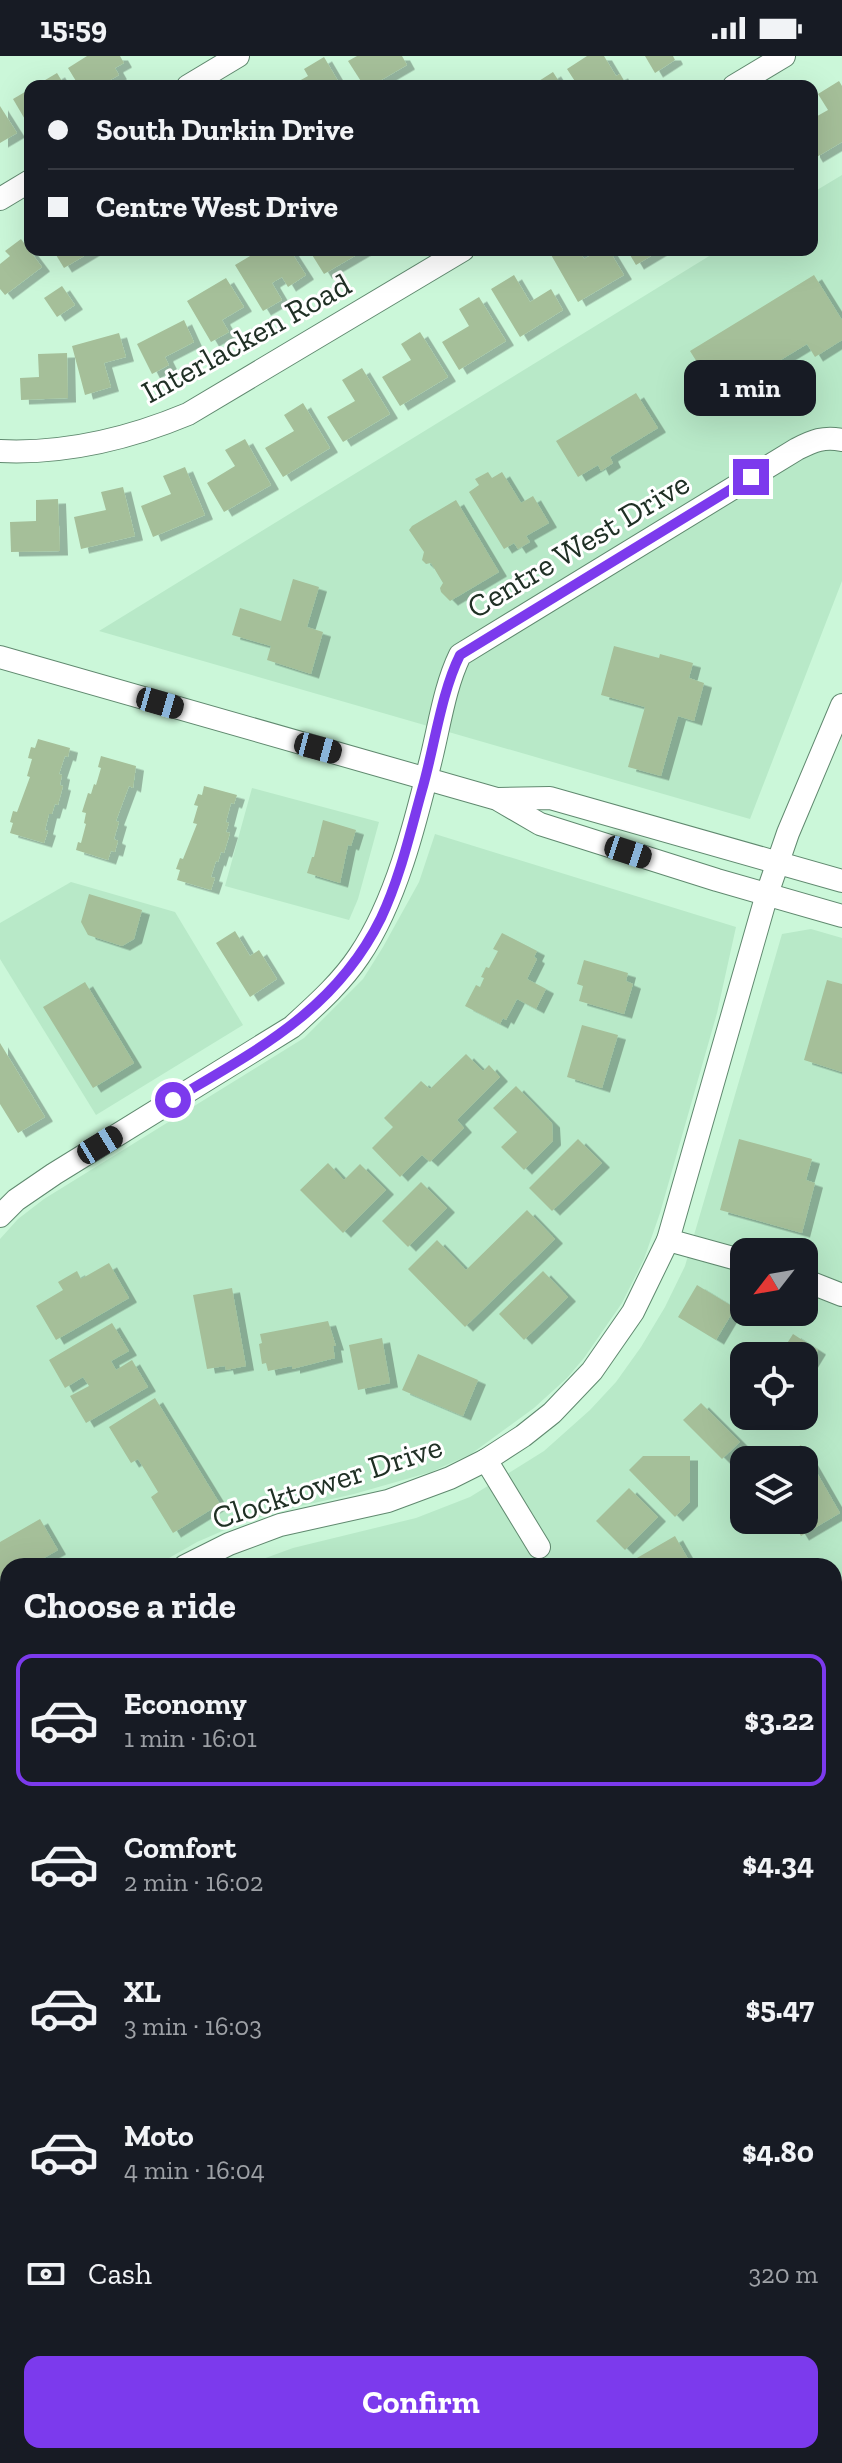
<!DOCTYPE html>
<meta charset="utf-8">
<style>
body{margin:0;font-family:"Zilla Slab",serif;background:#20242c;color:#f1f3f6;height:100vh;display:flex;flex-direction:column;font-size:30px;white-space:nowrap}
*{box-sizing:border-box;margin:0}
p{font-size:26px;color:#9ea1a6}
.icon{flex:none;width:44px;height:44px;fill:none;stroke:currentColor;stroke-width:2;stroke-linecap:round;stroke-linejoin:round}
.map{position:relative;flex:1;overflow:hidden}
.side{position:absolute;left:0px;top:1502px;width:842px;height:906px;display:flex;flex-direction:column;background:#171b24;border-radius:24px 24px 0 0;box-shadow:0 8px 32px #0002}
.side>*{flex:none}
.hud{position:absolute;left:24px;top:24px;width:794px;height:176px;border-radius:16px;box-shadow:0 8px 32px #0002;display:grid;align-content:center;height:176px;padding:0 24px;background:#171b24}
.needle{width:52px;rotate:239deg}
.controls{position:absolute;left:730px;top:1182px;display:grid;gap:16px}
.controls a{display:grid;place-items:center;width:88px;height:88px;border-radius:16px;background:#171b24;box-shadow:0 8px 32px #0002;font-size:40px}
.end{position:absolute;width:36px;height:36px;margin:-18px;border:10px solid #7c3aed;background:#fff;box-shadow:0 0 0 4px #fff}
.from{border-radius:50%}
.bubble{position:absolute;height:56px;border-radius:16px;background:#171b24;box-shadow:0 8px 32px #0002;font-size:26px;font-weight:700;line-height:56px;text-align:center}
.car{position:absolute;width:24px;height:48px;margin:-24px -12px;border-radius:10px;box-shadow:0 0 6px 2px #0007;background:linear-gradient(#222 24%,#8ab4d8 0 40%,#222 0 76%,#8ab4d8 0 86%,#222 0)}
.hud b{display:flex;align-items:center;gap:28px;height:76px;font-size:30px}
.hud b+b{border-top:2px solid #363941}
.hud i{width:20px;height:20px;background:#f1f3f6}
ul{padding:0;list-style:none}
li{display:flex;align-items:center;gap:24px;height:132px;margin:0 16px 12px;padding:0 8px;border:4px solid transparent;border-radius:16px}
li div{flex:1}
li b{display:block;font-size:30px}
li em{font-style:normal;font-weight:700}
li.selected{border-color:#7c3aed}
li>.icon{width:72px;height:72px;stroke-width:1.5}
h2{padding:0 24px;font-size:36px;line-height:96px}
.pay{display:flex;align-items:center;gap:20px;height:88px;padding:0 24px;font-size:30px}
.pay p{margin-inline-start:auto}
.primary-button{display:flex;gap:16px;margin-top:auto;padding:16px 24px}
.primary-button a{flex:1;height:92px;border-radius:16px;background:#7c3aed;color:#fff;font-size:32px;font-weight:700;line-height:92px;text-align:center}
.status{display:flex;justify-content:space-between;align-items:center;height:56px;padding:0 40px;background:#171b24;direction:ltr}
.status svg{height:22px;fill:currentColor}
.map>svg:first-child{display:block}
.built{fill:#b8e9c8;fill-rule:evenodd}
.building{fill:#a5bf99;filter:url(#shadow)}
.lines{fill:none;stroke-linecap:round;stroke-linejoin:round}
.minor-casing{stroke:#60896f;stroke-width:24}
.highway-casing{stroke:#60896f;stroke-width:36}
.minor{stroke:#fff;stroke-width:22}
.highway{stroke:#fff;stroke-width:34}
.route{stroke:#7c3aed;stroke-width:10}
.labels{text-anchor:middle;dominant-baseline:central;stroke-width:6;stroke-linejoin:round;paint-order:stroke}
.street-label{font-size:32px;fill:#203025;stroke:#fff}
</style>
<div class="status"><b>15:59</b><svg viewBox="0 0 49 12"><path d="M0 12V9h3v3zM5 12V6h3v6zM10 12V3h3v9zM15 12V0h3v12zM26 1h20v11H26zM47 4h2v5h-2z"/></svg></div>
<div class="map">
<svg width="842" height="2407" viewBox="0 0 842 2407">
<defs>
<filter id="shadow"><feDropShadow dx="8" dy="4.5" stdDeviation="0" flood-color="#0004"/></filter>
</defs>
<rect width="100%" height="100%" fill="#cbf7d9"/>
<g class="built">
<polygon points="842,119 842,525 750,763 99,575 719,194 812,194 812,137"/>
<polygon points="252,732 379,766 358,843 349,864 225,830"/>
<polygon points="435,778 736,871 717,957 660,1157 644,1203 622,1247 584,1302 567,1322 534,1352 471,1398 431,1416 354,1438 274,1456 227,1473 197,1486 155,1510 8,1510 8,1596 0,1601 0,1183 18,1163 44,1143 304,982 363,923 383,891 419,826"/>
<polygon points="71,826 175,856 243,969 96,1059 0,903 0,867"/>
<path d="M811,873L842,882V1533L834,1538V1510H244L293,1492L416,1462L470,1441L544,1395L590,1354L616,1326L641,1291L665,1251L685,1210L782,878ZM744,1196H804V1256H744ZM744,1300H804V1360H744ZM744,1404H804V1464H744Z"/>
<polygon points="8,1641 8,2028 0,2033 0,1646"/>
</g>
<g class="building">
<polygon points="87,0 120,0 124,7 115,12 119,19 100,30 79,30 68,12"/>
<polygon points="357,0 402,0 407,9 371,30 364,30 348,5"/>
<polygon points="587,0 604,0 616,20 620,18 627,30 602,30 600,28 578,30 567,13"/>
<polygon points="645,0 673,0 675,4 655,17"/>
<polygon points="324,1 341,30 290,30 308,20 304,13"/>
<polygon points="553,16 562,30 531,30"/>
<polygon points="57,17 65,30 35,30"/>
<polygon points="839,25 842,30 842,86 815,102 812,97 812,63 828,54 818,38"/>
<polygon points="30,33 30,72 13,43"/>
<polygon points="0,50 17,77 0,87"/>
<polygon points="21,183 42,211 5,239 0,233 0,208 10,200 5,195"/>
<polygon points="53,194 94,194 64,212"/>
<polygon points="260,194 290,194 306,219 288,231 282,221 272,227 282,244 263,255 235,209"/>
<polygon points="309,194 365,194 324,218"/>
<polygon points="555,194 579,194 584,203 599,194 609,194 624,219 578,246 550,197"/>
<polygon points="627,194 661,194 636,209"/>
<polygon points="514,219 530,246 551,233 563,254 520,281 491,233"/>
<polygon points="814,219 842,264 842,284 815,301 807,288 751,322 759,335 727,354 690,295"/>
<polygon points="226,222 244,251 222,264 229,276 211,286 187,245"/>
<polygon points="62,230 75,249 57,261 44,242"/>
<polygon points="479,241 506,285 459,314 442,286 469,270 459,253"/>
<polygon points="184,264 194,286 165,301 169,309 152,318 137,288"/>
<polygon points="420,276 448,321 400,350 382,321 411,304 401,288"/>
<polygon points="119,277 126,301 104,307 111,331 85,339 72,290"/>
<polygon points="67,297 68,342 21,344 20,322 39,321 38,298"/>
<polygon points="362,312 390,358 343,386 327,361 355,345 342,324"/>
<polygon points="636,337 658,372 610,401 613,407 601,415 598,409 578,421 556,385"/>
<polygon points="303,347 330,392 283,421 265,392 294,375 284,359"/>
<polygon points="245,383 271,429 224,456 207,427 235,410 225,394"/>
<polygon points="185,411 205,459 153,481 141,450 171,438 163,420"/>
<polygon points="488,416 492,422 502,416 521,447 533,440 549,467 526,480 530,486 518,493 514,487 504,493 469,436 479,429 475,423"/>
<polygon points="123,431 135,480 81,493 74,461 106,454 101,436"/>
<polygon points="58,443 60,495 11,496 10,466 36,465 36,444"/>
<polygon points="456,444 499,516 450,545 441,536 440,532 443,527 431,507 426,508 422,504 424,496 409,474 412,470"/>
<polygon points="293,523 319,531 307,571 323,576 311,618 267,604 271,590 232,579 240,552 281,565"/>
<polygon points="614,590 659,602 660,598 693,607 689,622 704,627 694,665 678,660 661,720 628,711 645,651 601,639"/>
<polygon points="38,683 70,692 68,701 65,700 59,718 62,719 60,729 63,730 58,749 55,748 52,758 49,758 45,774 48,775 44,787 10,777 13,767 10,766 13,755 17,756 30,721 27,720 32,703 28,702 31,691 35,692"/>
<polygon points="101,700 136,710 133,732 129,730 116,765 119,766 114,783 118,785 115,796 111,795 108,804 76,794 78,786 81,787 86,768 84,767 86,757 82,756 88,737 91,738 94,728 96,729 101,712 98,711"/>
<polygon points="204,730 237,739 234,748 231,747 226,766 229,767 226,776 230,777 224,797 221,796 218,806 216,805 211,821 215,822 211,834 177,824 180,814 176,813 180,802 183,803 197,768 193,767 198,750 194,749 198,738 202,739"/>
<polygon points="323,764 356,774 351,790 348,789 340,827 307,817 312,801 314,801"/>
<polygon points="89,838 142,854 134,883 122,890 88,879 81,866"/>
<polygon points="235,875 250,900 259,894 277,923 250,941 216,887"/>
<polygon points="502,877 537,895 534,901 537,903 527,923 546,933 536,953 517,943 506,964 503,962 500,968 465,950 476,929 480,931 484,922 481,921 486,911 489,912 498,895 493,893"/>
<polygon points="584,904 628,917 626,925 633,928 624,958 579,945 583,930 577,928"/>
<polygon points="827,924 842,928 842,1016 804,1004"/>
<polygon points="85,926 134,1007 93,1032 43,951"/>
<polygon points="582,969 618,979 602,1032 567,1021"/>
<polygon points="0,987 45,1061 18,1077 0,1048"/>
<polygon points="466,998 483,1015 489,1009 500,1021 457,1064 464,1072 430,1106 422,1099 400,1121 372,1092 393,1071 384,1062 421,1025 430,1033"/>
<polygon points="516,1030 552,1067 553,1085 524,1114 501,1091 517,1076 493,1052"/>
<polygon points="578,1083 602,1107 552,1155 529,1132"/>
<polygon points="739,1083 812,1103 806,1124 815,1127 802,1177 720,1154"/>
<polygon points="328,1107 344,1124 360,1108 386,1134 343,1177 300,1134"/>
<polygon points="421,1126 447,1152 408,1191 382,1165"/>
<polygon points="527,1154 555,1183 465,1271 408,1213 437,1184 466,1214"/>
<polygon points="109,1207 129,1242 56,1284 36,1250 63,1234 58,1226 77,1215 81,1223"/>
<polygon points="543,1215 568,1241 524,1284 499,1258"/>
<polygon points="697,1229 735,1252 716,1284 678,1261"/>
<polygon points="232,1232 246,1310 226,1314 225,1310 207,1313 193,1239"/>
<polygon points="328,1265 336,1290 333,1290 335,1302 292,1313 292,1310 268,1315 266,1307 262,1308 259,1288 262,1287 260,1278"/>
<polygon points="112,1267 129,1295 111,1305 116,1314 132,1304 148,1331 86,1367 70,1340 89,1330 83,1321 65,1332 49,1304"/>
<polygon points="793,1278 818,1294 804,1317 804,1300 779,1300"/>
<polygon points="382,1282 390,1327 358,1334 349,1289"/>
<polygon points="418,1298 478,1324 463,1360 402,1334"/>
<polygon points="155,1342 220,1448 173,1477 151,1441 158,1436 138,1403 131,1407 109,1371"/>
<polygon points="701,1347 740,1386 722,1403 683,1364"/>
<polygon points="801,1389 840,1457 801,1480 791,1464 804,1464 804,1404 774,1404"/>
<polygon points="643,1400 690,1400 690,1446 675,1461 629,1414"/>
<polygon points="629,1432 658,1461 625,1494 596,1465"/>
<polygon points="40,1463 58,1494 30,1510 8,1510 8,1523 0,1528 0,1486"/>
<polygon points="675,1480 692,1510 633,1510 630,1506"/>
<polygon points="8,1741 8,1820 0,1824 0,1746"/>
<polygon points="842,1797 842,1846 837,1848 834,1843 834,1801"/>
<polygon points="8,1908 8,1986 0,1972 0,1912"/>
<polygon points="839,1992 842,2032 834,2033 834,1993"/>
<polygon points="834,2052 842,2052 842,2099 840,2099 838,2078 834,2078"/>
<polygon points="842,2108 842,2156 839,2156 838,2133 834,2133 834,2109"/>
<polygon points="216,2400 234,2400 239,2407 206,2407"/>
<polygon points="724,2400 779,2400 782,2407 727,2407"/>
</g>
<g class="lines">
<g class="minor-casing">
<g id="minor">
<polyline points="188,30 238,0"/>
<polyline points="734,30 784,0"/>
<polyline points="0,143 30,125"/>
<path d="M0,395C65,398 128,383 188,358L463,194"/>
<polyline points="0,601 497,743 540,768 717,824 842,860"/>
<polyline points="498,743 550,742 842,825"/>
<path d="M0,1160L16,1144L54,1118L292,971C316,949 341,927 359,900C397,844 416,764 432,699C440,666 445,630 460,599L797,393C813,385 824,380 842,384"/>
<polyline points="668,1184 744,1205"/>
<polyline points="804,1224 842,1239"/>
<polyline points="486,1404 539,1491"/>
<polyline points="185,1510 229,1488 280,1469 388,1445 450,1422 486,1404 523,1380 552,1357 592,1315 633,1256 668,1184 767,838 788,777 842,649"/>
<polyline points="0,1617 8,1612"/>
<polyline points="834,1909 842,1905"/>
<polyline points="834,2283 842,2280"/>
<polyline points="140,2400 145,2407"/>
<polyline points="833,2400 835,2407"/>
<polyline points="506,2407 519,2400"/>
</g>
</g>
<g class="highway-casing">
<g id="highway">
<polyline points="834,1613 842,1608"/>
<polyline points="834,1683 842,1678"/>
<polyline points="0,2097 8,2092"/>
<polyline points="0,2165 8,2161"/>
</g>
</g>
<use href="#minor" class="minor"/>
<use href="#highway" class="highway"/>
</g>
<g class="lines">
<path class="route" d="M173,1044C257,994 336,954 381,862C400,822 410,777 422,734C434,693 441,637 460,599L751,421"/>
</g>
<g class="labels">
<g class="street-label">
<text transform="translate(246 282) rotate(-29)">Interlacken Road</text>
<text transform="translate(578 489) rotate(-31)">Centre West Drive</text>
<text transform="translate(327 1426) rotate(-18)">Clocktower Drive</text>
</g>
</g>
</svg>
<div class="controls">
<a><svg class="needle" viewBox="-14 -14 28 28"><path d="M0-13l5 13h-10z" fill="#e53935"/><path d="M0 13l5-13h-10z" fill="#9ea1a6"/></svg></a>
<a><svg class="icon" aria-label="locate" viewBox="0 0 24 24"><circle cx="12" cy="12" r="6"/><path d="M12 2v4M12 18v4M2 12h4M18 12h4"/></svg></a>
<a><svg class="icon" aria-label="layers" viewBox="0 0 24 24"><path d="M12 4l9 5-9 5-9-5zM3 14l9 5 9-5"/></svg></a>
</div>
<i class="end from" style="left:173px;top:1044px"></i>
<i class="end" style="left:751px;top:421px"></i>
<div class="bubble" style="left:684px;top:304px;width:132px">1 min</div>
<i class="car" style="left:160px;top:647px;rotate:106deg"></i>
<i class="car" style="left:318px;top:692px;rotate:105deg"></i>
<i class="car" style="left:628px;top:796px;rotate:108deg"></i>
<i class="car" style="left:100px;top:1089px;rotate:59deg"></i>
<div class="hud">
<b><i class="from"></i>South Durkin Drive</b>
<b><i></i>Centre West Drive</b>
</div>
<section class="side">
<h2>Choose a ride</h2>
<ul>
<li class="selected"><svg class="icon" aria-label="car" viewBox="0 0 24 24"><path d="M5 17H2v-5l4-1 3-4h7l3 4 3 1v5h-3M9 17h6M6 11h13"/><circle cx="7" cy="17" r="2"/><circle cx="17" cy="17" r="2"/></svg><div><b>Economy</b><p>1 min · 16:01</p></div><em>$3.22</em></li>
<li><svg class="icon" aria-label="car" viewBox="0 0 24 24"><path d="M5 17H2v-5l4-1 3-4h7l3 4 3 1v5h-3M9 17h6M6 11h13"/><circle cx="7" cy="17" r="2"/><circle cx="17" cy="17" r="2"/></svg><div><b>Comfort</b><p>2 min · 16:02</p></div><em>$4.34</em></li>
<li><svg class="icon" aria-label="car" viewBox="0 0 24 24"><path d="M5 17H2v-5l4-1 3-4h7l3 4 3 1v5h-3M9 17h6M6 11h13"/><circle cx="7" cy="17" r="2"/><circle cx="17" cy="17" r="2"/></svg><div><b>XL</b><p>3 min · 16:03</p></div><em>$5.47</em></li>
<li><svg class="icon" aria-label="car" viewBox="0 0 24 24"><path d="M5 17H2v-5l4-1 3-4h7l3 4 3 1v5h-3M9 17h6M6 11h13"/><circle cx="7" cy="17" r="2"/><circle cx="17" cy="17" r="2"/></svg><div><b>Moto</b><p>4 min · 16:04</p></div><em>$4.80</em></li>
</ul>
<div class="pay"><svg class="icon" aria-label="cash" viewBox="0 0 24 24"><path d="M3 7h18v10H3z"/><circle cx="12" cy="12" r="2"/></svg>Cash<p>320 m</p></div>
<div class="primary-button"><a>Confirm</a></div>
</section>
</div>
